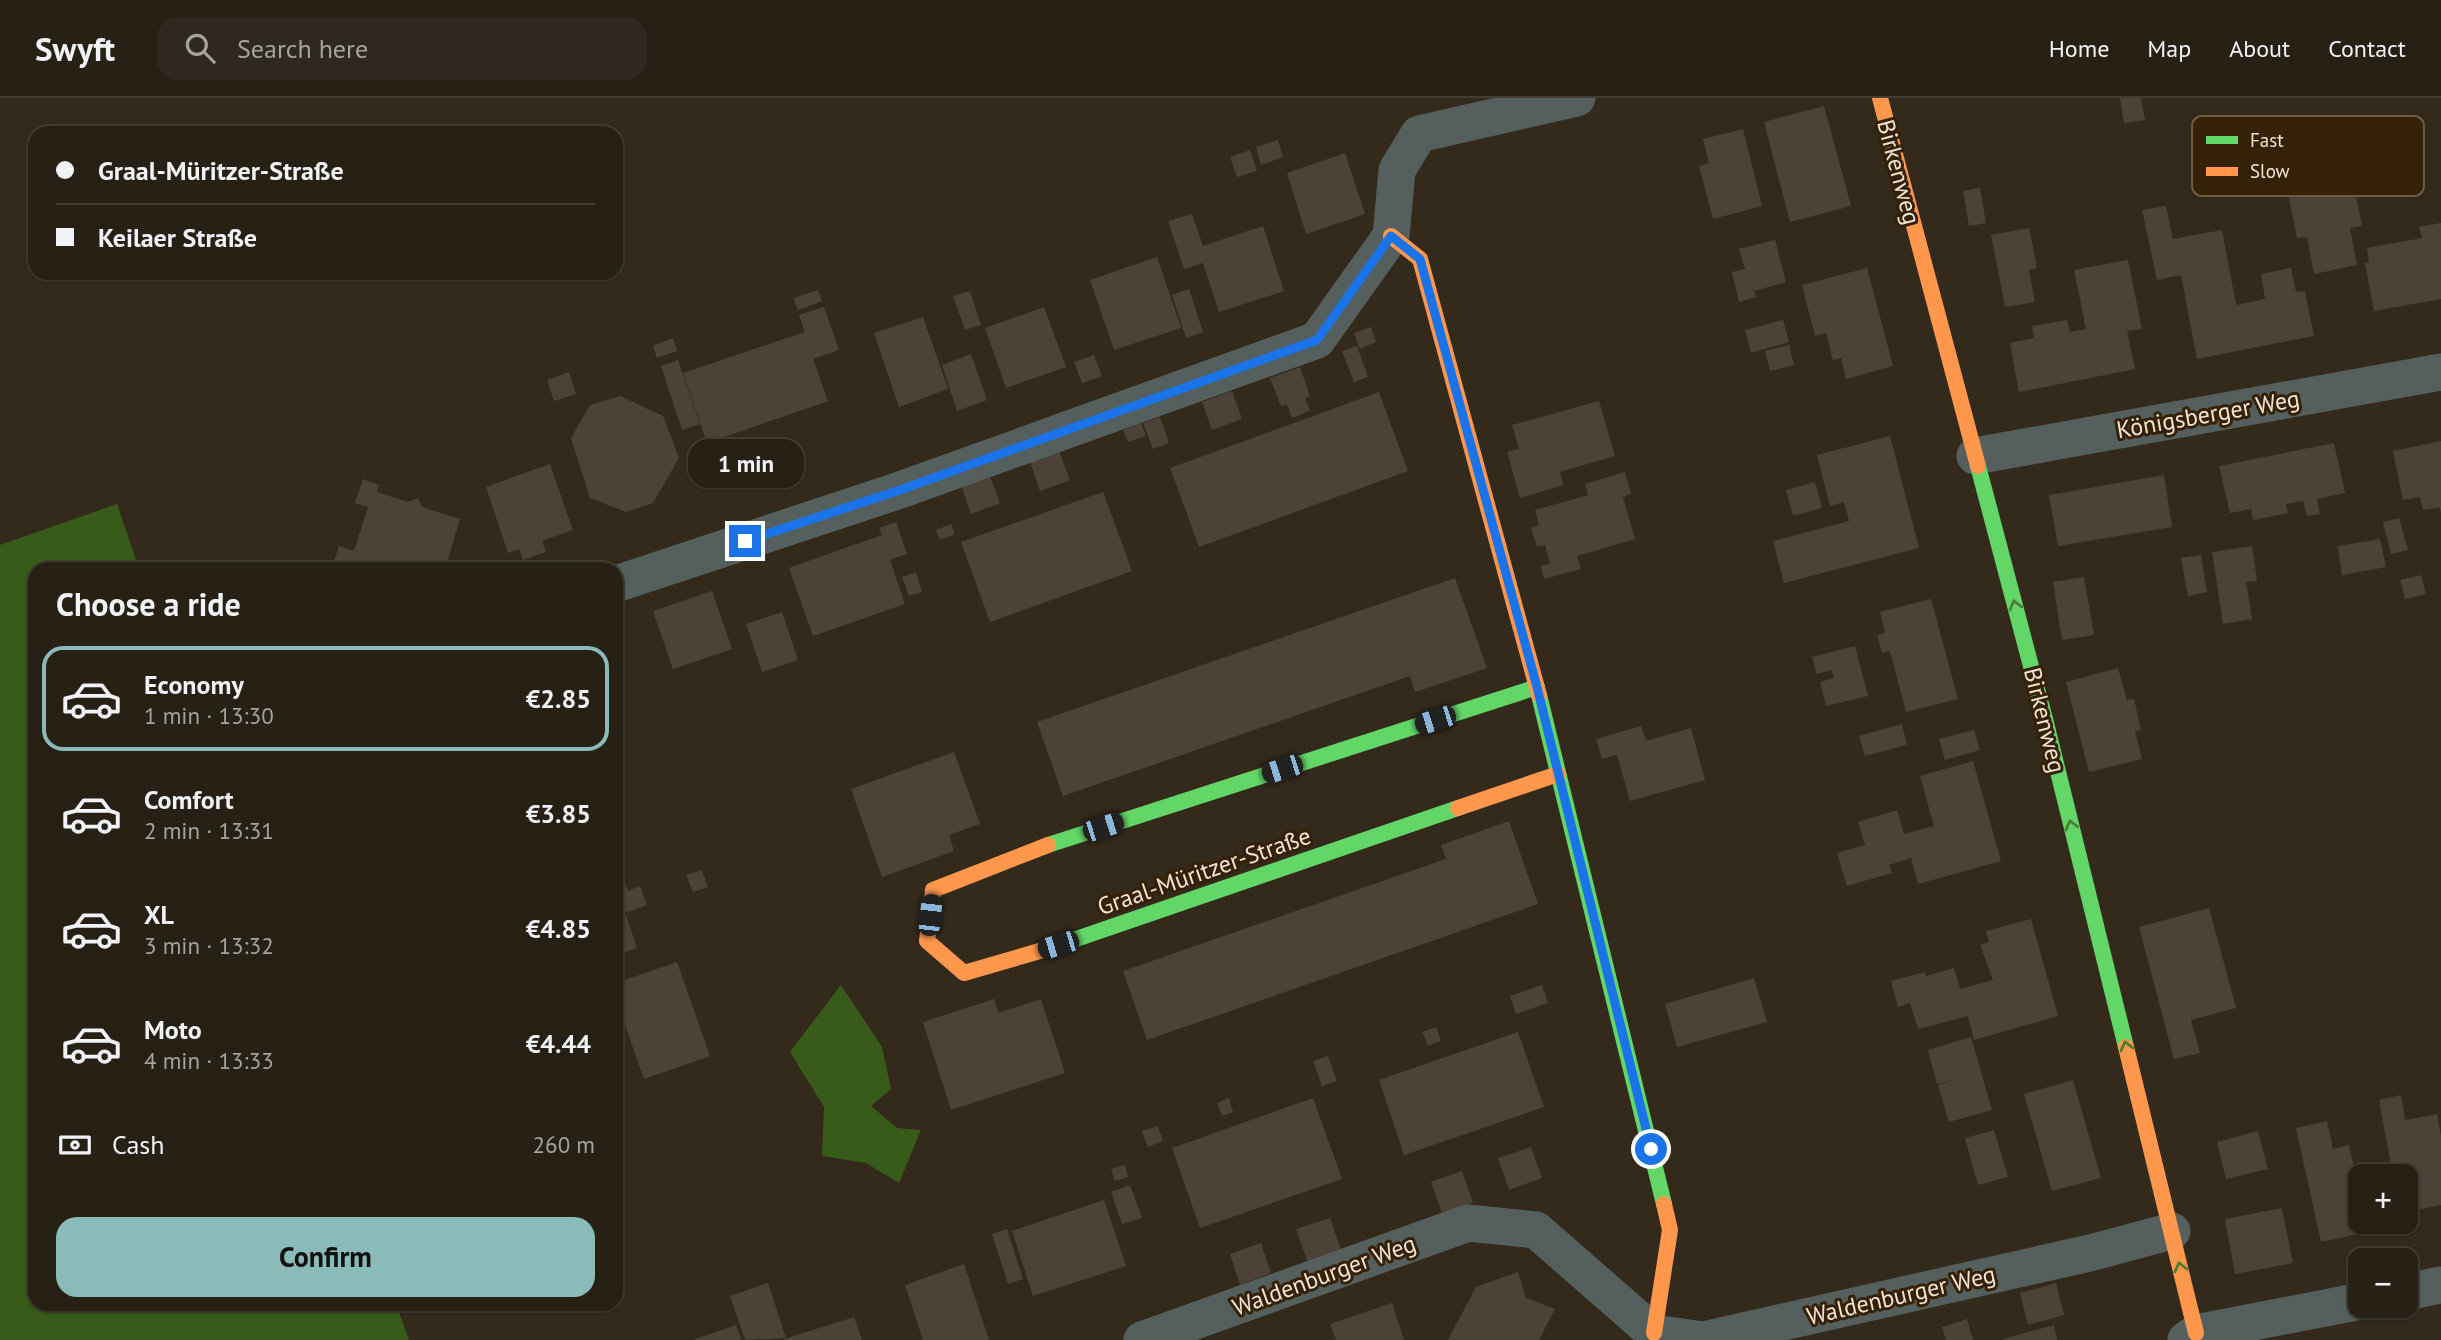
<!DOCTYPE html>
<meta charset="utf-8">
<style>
body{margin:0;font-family:"PT Sans",sans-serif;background:#2f281e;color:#f1f3f6;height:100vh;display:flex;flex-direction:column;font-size:26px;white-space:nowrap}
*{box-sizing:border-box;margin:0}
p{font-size:23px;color:#a4a3a0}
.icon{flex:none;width:38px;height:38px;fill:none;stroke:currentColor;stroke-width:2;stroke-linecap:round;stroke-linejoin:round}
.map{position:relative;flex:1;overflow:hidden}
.side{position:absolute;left:28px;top:464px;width:595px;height:749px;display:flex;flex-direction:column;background:#272015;border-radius:21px;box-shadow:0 2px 5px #0004,0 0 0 2px #433e34}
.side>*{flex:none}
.banner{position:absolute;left:28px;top:28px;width:595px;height:154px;border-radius:21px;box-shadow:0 2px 5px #0004,0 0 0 2px #433e34;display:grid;align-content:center;height:154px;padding:0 28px;background:#272015}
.controls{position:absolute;left:2348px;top:1066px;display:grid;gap:14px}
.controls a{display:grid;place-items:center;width:70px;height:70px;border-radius:14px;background:#272015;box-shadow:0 2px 5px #0004,0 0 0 2px #433e34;font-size:35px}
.end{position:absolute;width:32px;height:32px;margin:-16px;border:9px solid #1a73e8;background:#fff;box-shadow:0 0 0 4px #fff}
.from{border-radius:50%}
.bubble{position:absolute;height:49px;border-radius:21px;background:#272015;box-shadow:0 2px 5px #0004,0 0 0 2px #433e34;font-size:23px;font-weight:600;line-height:49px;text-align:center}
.car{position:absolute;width:21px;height:42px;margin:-21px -10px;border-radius:9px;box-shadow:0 0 5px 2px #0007;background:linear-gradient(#222 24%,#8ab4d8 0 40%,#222 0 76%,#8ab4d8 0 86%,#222 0)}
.banner b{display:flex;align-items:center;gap:24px;height:66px;font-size:26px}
.banner b+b{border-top:2px solid #433e34}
.banner i{width:18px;height:18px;background:#f1f3f6}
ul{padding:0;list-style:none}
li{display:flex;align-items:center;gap:21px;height:105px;margin:0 14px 10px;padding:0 14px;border:4px solid transparent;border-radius:21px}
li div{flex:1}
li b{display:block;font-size:26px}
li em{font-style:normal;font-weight:600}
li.current{border-color:#8bbbb9}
li>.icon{width:63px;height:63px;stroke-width:1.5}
h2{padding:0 28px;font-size:32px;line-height:84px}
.pay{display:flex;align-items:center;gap:18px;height:77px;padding:0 28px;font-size:26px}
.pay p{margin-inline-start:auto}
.action{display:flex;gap:14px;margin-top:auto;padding:14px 28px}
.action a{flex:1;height:80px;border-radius:21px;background:#8bbbb9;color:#111;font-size:28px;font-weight:600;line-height:80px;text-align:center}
header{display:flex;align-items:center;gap:42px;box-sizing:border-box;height:98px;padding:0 35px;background:#272015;border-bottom:2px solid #433e34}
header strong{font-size:33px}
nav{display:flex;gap:38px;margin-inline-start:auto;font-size:24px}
.search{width:490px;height:63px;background:#2f281e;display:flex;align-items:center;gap:18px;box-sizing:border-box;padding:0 24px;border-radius:21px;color:#a4a3a0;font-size:26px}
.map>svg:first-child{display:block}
.green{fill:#395b1a}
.building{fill:#4c4237}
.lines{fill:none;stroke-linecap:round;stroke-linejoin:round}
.street{stroke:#55605e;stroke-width:37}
.fast{stroke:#63d668;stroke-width:16}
.slow{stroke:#ff974d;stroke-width:16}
.oneway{stroke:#4c7c37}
.route{stroke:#1a73e8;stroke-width:9}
.labels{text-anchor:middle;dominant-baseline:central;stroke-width:6;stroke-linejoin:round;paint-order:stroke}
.street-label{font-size:24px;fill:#f0e4d5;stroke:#342106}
.key{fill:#342106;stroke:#6c5c44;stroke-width:2}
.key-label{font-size:19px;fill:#f0e4d5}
</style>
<header>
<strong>Swyft</strong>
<div class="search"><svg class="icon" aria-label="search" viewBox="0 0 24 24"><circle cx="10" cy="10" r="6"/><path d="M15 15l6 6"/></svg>Search here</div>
<nav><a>Home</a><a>Map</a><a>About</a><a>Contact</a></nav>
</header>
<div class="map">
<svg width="2441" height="1242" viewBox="0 0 2441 1242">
<rect width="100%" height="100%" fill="#342a1c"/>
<g class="green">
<polygon points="117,406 139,471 35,471 35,1206 396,1206 409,1242 0,1242 0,447"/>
<polygon points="841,887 882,949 891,991 871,1008 897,1030 921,1032 899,1085 866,1065 822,1058 824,1009 790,954"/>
</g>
<g class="building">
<polygon points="2120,0 2141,0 2145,22 2124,25"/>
<polygon points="1824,8 1851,108 1790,124 1764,24"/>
<polygon points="1743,31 1762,108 1713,121 1699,68 1709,65 1703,41"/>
<polygon points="1278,42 1283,59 1261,67 1256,49"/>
<polygon points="1250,52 1257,73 1237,79 1230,59"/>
<polygon points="1345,55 1365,116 1306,136 1287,75"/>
<polygon points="2350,68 2362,128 2350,130 2357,167 2314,176 2307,139 2297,140 2285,81"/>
<polygon points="1980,90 1986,125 1969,128 1963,93"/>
<polygon points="2166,108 2173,141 2222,132 2236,207 2265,201 2261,176 2291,170 2296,194 2305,193 2314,238 2197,261 2181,177 2157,182 2142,112"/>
<polygon points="1192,116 1203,148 1263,128 1284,193 1219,214 1203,165 1184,171 1168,123"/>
<polygon points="2441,125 2441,201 2374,213 2365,165 2369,165 2367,150 2422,140 2419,129"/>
<polygon points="2029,130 2037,170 2029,172 2035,204 2005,209 1991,137"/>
<polygon points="1775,142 1786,184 1754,193 1756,199 1739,204 1732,174 1745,171 1739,151"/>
<polygon points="1157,159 1181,230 1114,252 1090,182"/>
<polygon points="2128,162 2142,231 2127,233 2135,271 2019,294 2010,245 2034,240 2032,228 2067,222 2070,234 2086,231 2074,172"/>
<polygon points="1867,170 1893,268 1846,281 1841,260 1833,262 1826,235 1815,238 1802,187"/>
<polygon points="1189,191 1203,234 1186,240 1172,197"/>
<polygon points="818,192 822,203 798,212 793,200"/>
<polygon points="970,193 981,227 965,232 953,198"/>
<polygon points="824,209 839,252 813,261 828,303 707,345 683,275 805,234 799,217"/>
<polygon points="1044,209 1066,269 1006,290 985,230"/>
<polygon points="923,219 948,291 899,309 874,235"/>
<polygon points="1783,222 1789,244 1751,255 1745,232"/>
<polygon points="1371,229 1376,244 1360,251 1354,235"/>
<polygon points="673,240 677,253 657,260 653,248"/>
<polygon points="1789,247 1794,267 1770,273 1765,253"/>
<polygon points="1357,248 1368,279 1354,284 1342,253"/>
<polygon points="971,256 987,302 957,313 942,267"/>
<polygon points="1094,257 1102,278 1082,285 1074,264"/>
<polygon points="678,262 700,326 682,332 661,268"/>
<polygon points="1300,269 1310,298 1305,300 1310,313 1292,320 1287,306 1281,308 1270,280"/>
<polygon points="569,274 576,296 554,303 547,282"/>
<polygon points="1232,293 1242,321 1212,332 1202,304"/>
<polygon points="1379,294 1408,373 1199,449 1170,370"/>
<polygon points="620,298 663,318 679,360 653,405 626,414 590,400 571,340 590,307"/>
<polygon points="1599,303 1615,358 1560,374 1563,387 1520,400 1507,354 1519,351 1512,327"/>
<polygon points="1160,319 1169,345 1153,351 1143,325"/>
<polygon points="1141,325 1146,338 1128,344 1123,332"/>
<polygon points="1890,338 1919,450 1784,485 1773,443 1849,423 1844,404 1830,408 1817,357"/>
<polygon points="2441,343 2441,414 2439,409 2423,412 2420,399 2403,402 2393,353"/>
<polygon points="2334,345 2345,395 2317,401 2320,416 2307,418 2303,403 2286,406 2288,415 2253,422 2251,411 2230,415 2219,368"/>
<polygon points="1059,353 1070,382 1040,393 1030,364"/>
<polygon points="550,366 573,432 542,443 546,454 523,462 519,451 508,455 486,389"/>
<polygon points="1625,374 1631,396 1623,399 1635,441 1577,458 1581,471 1544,481 1541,468 1550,466 1545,447 1537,449 1531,430 1539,427 1535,412 1588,397 1585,386"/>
<polygon points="989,376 1000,405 971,416 961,387"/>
<polygon points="2164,377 2172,429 2058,448 2049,397"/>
<polygon points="363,381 379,387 377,394 408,404 418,400 422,409 460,421 445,471 365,471 351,466 350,471 332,470 339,448 354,453 368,409 355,405"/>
<polygon points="1815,384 1822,410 1793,418 1786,392"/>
<polygon points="1103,394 1132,473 990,524 961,444"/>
<polygon points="2399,420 2408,452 2391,456 2383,424"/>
<polygon points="896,424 907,456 890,462 905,506 813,538 789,470 882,437 879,430"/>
<polygon points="951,426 955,436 940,442 936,432"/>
<polygon points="2380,441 2386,469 2342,477 2338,448"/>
<polygon points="2252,448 2257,483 2246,484 2252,521 2223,526 2212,454"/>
<polygon points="2201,457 2207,494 2188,498 2181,460"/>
<polygon points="916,474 922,494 909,498 902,479"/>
<polygon points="2421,477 2426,496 2405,501 2400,482"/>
<polygon points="2084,479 2094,537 2062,542 2053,484"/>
<polygon points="1455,480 1487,570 1415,594 1410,578 1063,698 1037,624"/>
<polygon points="712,493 732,551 673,571 653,513"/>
<polygon points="1931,501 1958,601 1906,614 1890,553 1882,555 1877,537 1885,535 1880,514"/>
<polygon points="782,514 798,562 762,574 746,526"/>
<polygon points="1855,548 1868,598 1826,608 1820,584 1834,580 1832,572 1817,576 1812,559"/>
<polygon points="2118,570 2127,602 2134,601 2141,632 2135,633 2142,661 2089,674 2066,584"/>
<polygon points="1902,626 1907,647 1865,658 1859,638"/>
<polygon points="1641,628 1646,643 1691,630 1705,682 1630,703 1617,657 1602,661 1596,641"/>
<polygon points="1974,632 1980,652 1945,662 1939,641"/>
<polygon points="954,654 980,726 949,737 954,753 882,779 851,691"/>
<polygon points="1973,663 2001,763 1918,786 1911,760 1889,767 1892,775 1847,788 1837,755 1865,747 1858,724 1897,712 1904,736 1934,728 1920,678"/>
<polygon points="1509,723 1538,806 1147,942 1123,873 1446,761 1441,747"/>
<polygon points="616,759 628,793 640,788 647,807 616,818"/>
<polygon points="702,772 708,789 693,794 686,777"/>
<polygon points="2209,810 2236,910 2191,922 2200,955 2174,961 2139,829"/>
<polygon points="626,817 637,850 616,857 616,821"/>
<polygon points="2031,821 2058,918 1974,942 1968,918 1918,931 1910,905 1898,909 1891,883 1925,874 1926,878 1954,870 1960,891 1993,882 1980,847 1989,844 1986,833"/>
<polygon points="677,864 710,958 644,981 616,901 616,885"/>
<polygon points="1754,880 1767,924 1677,949 1665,906"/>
<polygon points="1542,887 1548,905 1516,916 1510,898"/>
<polygon points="994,901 998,915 1041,901 1065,975 951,1012 923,924"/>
<polygon points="1436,929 1441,943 1428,948 1422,934"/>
<polygon points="1518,934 1544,1009 1404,1057 1379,982"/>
<polygon points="1971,939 1992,1012 1949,1024 1938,987 1957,981 1937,986 1928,952"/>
<polygon points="1328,958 1337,983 1322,988 1313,963"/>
<polygon points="2073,982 2101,1080 2052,1093 2024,996"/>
<polygon points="2401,997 2405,1022 2437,1016 2441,1038 2441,1107 2406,1114 2406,1078 2393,1078 2379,1002"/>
<polygon points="1229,1000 1233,1014 1222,1018 1217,1005"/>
<polygon points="1313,1000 1342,1081 1200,1130 1172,1050"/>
<polygon points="2327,1023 2333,1051 2349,1047 2357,1083 2361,1082 2361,1124 2370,1124 2372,1133 2321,1144 2296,1030"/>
<polygon points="1158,1028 1163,1043 1148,1049 1142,1033"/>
<polygon points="1994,1032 2008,1079 1978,1087 1965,1040"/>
<polygon points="2258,1033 2268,1071 2226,1081 2217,1044"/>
<polygon points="1531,1049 1542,1080 1509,1092 1498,1060"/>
<polygon points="1125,1067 1128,1079 1115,1083 1111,1071"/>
<polygon points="1462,1073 1473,1105 1442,1115 1431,1084"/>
<polygon points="1130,1087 1142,1120 1122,1126 1111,1094"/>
<polygon points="1104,1102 1126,1168 1033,1198 1012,1133"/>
<polygon points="2282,1110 2293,1165 2235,1176 2225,1121"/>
<polygon points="1330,1120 1341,1152 1307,1163 1296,1131"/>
<polygon points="1007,1131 1023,1181 1008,1186 992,1136"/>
<polygon points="1261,1145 1271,1175 1240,1187 1230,1156"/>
<polygon points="964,1166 989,1242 923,1242 905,1187"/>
<polygon points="1518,1174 1526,1200 1555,1211 1539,1242 1448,1242 1476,1189"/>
<polygon points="768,1185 786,1240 745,1242 730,1198"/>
<polygon points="2056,1185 2064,1217 2028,1227 2020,1195"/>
<polygon points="1392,1205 1404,1242 1336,1242 1330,1226"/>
<polygon points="854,1219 862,1242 784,1242 784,1241"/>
<polygon points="1967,1221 1973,1242 1946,1242 1942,1229"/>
<polygon points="736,1227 741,1242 693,1242"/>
<polygon points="2054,1227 2057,1242 2003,1242 2003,1241"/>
</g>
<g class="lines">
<g class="street">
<polyline points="1975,358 2441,274"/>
<polyline points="616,486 900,392 1317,242 1391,138 1397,72 1419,36 1577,0"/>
<polyline points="2406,1194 2441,1187"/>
<polyline points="1142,1242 1468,1125 1536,1132 1654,1235 1703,1242 2090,1155 2172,1133"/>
<polyline points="2186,1242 2196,1235 2361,1203"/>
</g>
<g class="fast">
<polyline points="1978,368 2045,621 2126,949"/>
<polyline points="1539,597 1664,1106"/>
<polyline points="1048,747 1537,589"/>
<polyline points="1050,850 1458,710"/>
</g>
<g class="slow">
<polyline points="1880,0 1978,368"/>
<polyline points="1391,138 1420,161 1539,597"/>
<polyline points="1458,710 1558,676"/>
<polyline points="1048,747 933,792 927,843 964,875 1050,850"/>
<polyline points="2126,949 2196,1235"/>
<polyline points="1654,1235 1670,1132 1664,1106"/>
</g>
</g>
<defs><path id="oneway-chevron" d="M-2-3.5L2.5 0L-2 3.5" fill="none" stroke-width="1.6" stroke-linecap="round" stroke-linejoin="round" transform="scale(1.75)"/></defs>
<g class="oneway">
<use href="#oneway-chevron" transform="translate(2015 507) rotate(-105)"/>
<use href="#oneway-chevron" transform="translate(2071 727) rotate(-104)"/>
<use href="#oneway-chevron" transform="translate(2126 948) rotate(-104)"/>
<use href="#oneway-chevron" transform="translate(2180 1169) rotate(-103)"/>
</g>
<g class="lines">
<polyline class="route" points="745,443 900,392 1317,242 1391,138 1420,161 1537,589 1651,1051"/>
</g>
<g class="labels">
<g class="street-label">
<text transform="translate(1899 74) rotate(75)">Birkenweg</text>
<text transform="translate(2208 316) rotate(-10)">Königsberger Weg</text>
<text transform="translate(2045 622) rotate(76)">Birkenweg</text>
<text transform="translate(1204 773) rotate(-19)">Graal-Müritzer-Straße</text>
<text transform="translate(1324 1177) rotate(-20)">Waldenburger Weg</text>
<text transform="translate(1901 1197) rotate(-13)">Waldenburger Weg</text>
</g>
</g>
<rect x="2192" y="18" width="232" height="80" rx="10" class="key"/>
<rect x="2206" y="38" width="32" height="8" fill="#63d668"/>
<rect x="2206" y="69" width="32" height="9" fill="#ff974d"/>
<g class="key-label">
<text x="2250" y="49">Fast</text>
<text x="2250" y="80">Slow</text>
</g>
</svg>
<div class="controls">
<a>+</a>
<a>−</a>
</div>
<i class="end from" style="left:1651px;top:1051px"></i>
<i class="end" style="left:745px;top:443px"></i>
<div class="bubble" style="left:688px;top:341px;width:116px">1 min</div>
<i class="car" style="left:1435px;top:622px;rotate:252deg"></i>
<i class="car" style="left:1282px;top:671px;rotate:252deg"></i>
<i class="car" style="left:1103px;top:729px;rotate:72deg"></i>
<i class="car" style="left:930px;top:817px;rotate:6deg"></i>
<i class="car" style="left:1058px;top:847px;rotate:253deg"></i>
<div class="banner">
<b><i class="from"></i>Graal-Müritzer-Straße</b>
<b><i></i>Keilaer Straße</b>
</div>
<section class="side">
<h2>Choose a ride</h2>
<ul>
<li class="current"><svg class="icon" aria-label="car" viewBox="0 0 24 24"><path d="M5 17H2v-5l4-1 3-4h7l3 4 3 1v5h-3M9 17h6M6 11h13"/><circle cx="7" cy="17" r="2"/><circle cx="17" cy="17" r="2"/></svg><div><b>Economy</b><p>1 min · 13:30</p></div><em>€2.85</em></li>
<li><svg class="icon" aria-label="car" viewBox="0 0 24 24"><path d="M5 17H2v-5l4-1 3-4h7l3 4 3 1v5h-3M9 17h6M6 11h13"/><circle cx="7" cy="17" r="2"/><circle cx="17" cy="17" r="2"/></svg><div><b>Comfort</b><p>2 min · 13:31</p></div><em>€3.85</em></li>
<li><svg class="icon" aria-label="car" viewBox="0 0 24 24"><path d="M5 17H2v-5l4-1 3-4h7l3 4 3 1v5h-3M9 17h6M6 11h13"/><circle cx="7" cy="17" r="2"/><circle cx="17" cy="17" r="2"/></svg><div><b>XL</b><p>3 min · 13:32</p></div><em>€4.85</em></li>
<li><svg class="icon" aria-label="car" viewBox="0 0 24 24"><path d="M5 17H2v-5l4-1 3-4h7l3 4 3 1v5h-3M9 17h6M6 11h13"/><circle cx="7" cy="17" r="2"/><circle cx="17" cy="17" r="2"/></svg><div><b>Moto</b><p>4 min · 13:33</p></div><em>€4.44</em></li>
</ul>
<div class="pay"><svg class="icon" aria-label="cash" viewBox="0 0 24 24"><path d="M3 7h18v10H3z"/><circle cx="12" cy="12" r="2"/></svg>Cash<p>260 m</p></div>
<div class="action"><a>Confirm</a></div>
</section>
</div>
